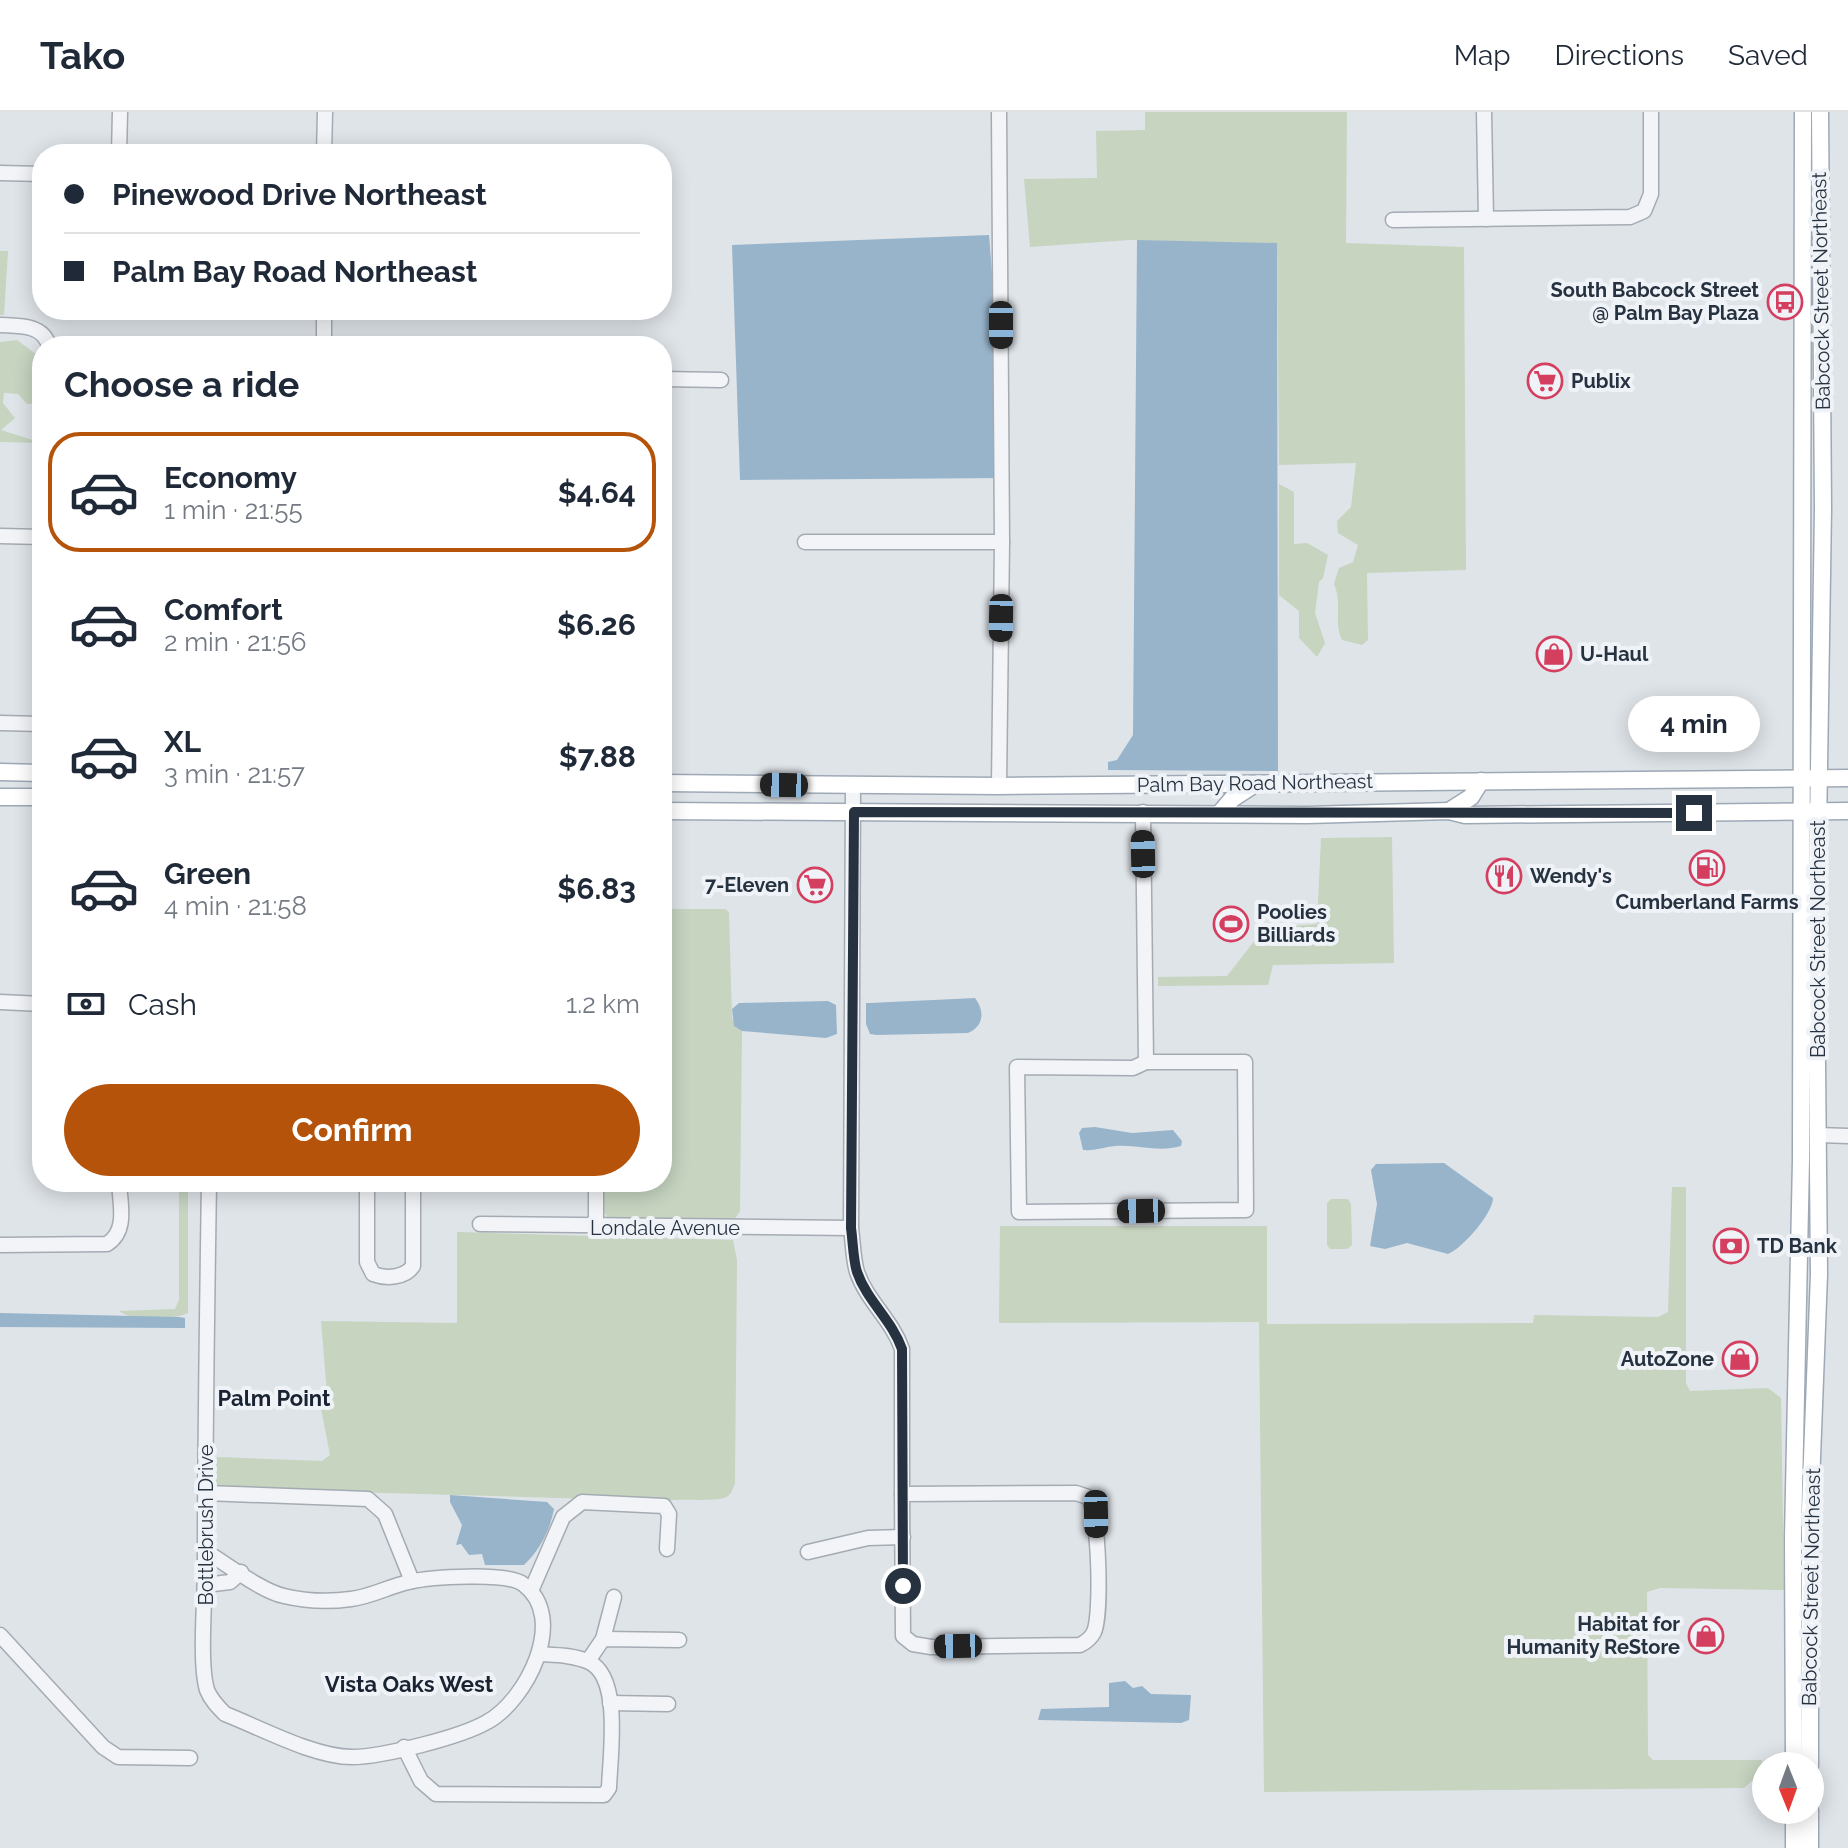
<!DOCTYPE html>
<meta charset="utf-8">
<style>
body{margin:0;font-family:Raleway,sans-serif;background:#f2f2f3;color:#1f2937;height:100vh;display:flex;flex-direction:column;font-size:30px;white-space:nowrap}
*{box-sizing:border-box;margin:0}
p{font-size:26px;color:#747a83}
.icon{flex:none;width:44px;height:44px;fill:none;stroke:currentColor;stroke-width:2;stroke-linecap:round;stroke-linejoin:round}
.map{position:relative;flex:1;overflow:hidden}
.drawer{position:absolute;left:32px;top:224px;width:640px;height:856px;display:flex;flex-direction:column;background:#fff;border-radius:32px;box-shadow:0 4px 20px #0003}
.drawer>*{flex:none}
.top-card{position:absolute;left:32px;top:32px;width:640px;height:176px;border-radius:32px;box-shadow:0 4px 20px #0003;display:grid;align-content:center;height:176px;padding:0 32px;background:#fff}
.needle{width:52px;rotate:179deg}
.tools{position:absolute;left:1752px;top:1640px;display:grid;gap:16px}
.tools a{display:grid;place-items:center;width:72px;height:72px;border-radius:50%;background:#fff;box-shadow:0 4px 20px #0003;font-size:40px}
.end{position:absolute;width:36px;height:36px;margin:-18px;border:10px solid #273241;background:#fff;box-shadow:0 0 0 4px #fff}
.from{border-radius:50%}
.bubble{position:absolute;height:56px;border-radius:28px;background:#fff;box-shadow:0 4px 20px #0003;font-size:26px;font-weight:700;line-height:56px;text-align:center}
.car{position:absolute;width:24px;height:48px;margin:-24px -12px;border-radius:10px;box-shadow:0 0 6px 2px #0007;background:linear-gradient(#222 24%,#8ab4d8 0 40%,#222 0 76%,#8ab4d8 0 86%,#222 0)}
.top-card b{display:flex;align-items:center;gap:28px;height:76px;font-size:30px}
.top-card b+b{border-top:2px solid #e0e1e3}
.top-card i{width:20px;height:20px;background:#1f2937}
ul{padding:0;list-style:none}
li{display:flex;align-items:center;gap:24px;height:120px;margin:0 16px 12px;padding:0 16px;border:4px solid transparent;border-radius:32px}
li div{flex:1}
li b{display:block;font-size:30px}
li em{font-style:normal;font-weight:700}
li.current{border-color:#b45309}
li>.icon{width:72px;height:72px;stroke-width:1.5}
h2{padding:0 32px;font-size:36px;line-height:96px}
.pay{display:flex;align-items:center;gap:20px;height:88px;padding:0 32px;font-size:30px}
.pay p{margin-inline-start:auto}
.button{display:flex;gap:16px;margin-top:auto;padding:16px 32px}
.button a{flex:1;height:92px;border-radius:48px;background:#b45309;color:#fff;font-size:32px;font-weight:700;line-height:92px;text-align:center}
header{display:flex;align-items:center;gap:48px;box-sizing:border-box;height:112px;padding:0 40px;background:#fff;border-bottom:2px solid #e0e1e3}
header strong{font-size:38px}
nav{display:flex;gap:44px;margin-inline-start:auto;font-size:28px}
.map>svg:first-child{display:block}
.green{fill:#c6d4c0}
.water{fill:#98b4cb}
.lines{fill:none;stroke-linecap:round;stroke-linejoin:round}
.minor-casing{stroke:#a4abb3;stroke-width:17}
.major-casing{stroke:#9ea9b6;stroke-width:19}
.minor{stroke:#f2f4f7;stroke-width:14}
.major{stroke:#fff;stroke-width:16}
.route{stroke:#273241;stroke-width:10}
.labels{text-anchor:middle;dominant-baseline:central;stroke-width:8;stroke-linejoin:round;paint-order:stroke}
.poi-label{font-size:20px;font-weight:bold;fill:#273241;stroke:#eff3f7;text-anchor:start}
.street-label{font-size:20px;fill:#273241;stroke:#eff3f7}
.neighbourhood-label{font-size:22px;font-weight:bold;fill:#1a2332;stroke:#eff3f7}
</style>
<header>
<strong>Tako</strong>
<nav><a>Map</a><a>Directions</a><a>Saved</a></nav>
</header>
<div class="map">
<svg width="1848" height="1736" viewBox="0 0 1848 1736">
<rect width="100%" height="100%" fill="#dfe4e9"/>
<g class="green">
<path d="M1145,0H1347L1346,131L1464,135L1466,458L1367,461L1368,528L1362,533L1342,528C1333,509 1343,492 1334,472L1339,456L1353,450L1358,433L1338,421L1337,409L1351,395L1356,351L1279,353L1277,132L1129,128L1030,135L1024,67L1097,66L1096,19L1145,18Z"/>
<polygon points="0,139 8,139 4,203 0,203"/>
<polygon points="17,228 37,243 41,291 27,292 18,282 4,281 3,291 15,306 1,318 42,331 0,330 0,230"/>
<polygon points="1279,372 1294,380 1294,432 1307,431 1328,443 1323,466 1319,470 1315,501 1325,531 1317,545 1299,526 1299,499 1279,483"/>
<polygon points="1392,725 1394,851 1273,853 1268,873 1158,874 1158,865 1227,864 1259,823 1278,815 1317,812 1321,726"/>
<path d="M662,797H725L729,800L732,906L742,919L740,1099L734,1108L614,1107L607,1105L603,1097L604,1070H662V980C679,965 667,951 662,933C656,904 671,874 672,845L662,837Z"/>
<path d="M179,1070H188V1201C172,1208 133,1210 119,1199L175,1197L179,1188Z"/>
<polygon points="1672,1075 1686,1075 1686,1271 1690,1279 1768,1276 1781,1286 1784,1478 1660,1476 1647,1480 1648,1643 1653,1648 1762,1648 1764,1658 1744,1676 1264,1680 1259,1210 999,1211 1000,1114 1267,1114 1267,1212 1533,1211 1534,1203 1658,1205 1668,1200"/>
<polygon points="1331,1087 1348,1087 1351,1092 1352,1133 1347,1137 1330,1137 1327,1133 1327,1091"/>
<path d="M457,1120L733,1128L737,1148L735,1371C733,1377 731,1384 724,1386C708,1390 681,1386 666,1389L213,1376L210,1349L218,1345L322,1349L330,1343L320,1291L327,1282L321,1209L457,1211Z"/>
</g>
<g class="water">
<polygon points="989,123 1008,366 740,368 732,133"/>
<polygon points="1137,128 1277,131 1278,659 1108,658 1108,650 1117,648 1133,623"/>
<path d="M975,886C985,899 984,914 968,921L877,923L870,922L866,912V891H870Z"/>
<polygon points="828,889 836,893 837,922 826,926 742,919 734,914 732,897 739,891"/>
<path d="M1095,1015L1132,1021L1173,1018L1182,1029L1181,1034C1158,1041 1138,1032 1115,1034C1104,1035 1095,1039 1083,1038L1079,1021L1082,1016Z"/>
<path d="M1444,1051L1493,1086C1493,1101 1463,1136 1448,1142L1407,1131L1385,1137L1370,1134L1377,1092L1371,1058L1376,1052Z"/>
<polygon points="0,1201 179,1205 185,1206 185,1216 0,1215"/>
<path d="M450,1383L547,1390L554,1397C550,1418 540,1438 524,1453H485L482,1442L469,1443L461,1432L456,1433L462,1413L450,1390Z"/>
<polygon points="1125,1569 1133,1576 1142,1574 1151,1582 1191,1583 1189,1608 1181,1611 1038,1608 1041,1597 1109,1595 1109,1571"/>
</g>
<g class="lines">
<g class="minor-casing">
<g id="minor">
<polyline points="1484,0 1486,107"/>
<polyline points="119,42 120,0"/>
<polyline points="324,42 325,0"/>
<polyline points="0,61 42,62"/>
<polyline points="1393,108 1630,105 1644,99 1651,82 1651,0"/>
<path d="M0,213C19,214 43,212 49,234"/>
<polyline points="324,234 324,198"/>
<polyline points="662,267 721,268"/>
<polyline points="0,424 42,425"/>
<polyline points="805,430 1002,430"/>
<polyline points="0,611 42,612"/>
<path d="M853,673L851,1116C853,1130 853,1147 857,1160C867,1189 892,1208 902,1237V1382"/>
<polyline points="999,674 1002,430 999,0"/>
<polyline points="1143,700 1146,950"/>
<polyline points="0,890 42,892"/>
<polygon points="1146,950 1245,950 1246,1098 1019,1100 1017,955 1133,956"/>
<polyline points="1818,1023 1848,1024"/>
<path d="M367,1070V1150L373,1162C386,1167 405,1166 413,1154V1070"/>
<polyline points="596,1070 596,1116"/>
<polyline points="480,1112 851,1116"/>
<path d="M0,1133L107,1132C128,1119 120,1092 119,1070"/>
<polyline points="205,1381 368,1387 385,1402 412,1469"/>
<path d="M1076,1381L1088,1385C1099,1400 1102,1502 1094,1520C1091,1526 1086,1530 1080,1533L931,1535L913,1532L903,1524L902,1382Z"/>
<path d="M205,1439C227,1452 261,1479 284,1484C305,1489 330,1490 351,1487C370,1485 390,1474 409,1470C430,1465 507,1460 523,1472C569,1506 526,1589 487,1610C461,1625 382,1645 352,1645C314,1645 261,1616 225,1602C218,1595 211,1588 207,1578C199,1551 205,1487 205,1456C205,1327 207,1199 209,1070"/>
<polyline points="808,1440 868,1426 903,1425"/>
<polyline points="205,1473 230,1470 241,1460"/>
<polyline points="531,1479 563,1405 582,1390 664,1394 669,1402 667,1437"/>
<polyline points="0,1523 103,1635 118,1645 190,1646"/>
<polyline points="603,1527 614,1485"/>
<polyline points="588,1549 603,1527 679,1528"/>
<polyline points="610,1591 668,1592"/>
<path d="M404,1635L421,1669L436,1682L604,1683L609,1676C610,1644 622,1565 589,1550C574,1543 555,1543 539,1542"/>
</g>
</g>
<g class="major-casing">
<g id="major">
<polyline points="0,660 42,661"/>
<polyline points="662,671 999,674 1848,666"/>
<polyline points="0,685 42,685"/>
<polyline points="662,699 1307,703 1449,699 1465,703 1848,699"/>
<polyline points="1449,699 1471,685 1481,669"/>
<polyline points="1220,701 1232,687 1255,672"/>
<polyline points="1794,1654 1793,1425 1801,1048 1803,0"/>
<polyline points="1810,1654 1810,1398 1819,1162 1816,848 1823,397 1820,0"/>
<polyline points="1794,1698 1794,1736"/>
<polyline points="1810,1698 1810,1736"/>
</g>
</g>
<use href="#minor" class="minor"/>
<use href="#major" class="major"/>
</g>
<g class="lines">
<path class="route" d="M903,1474L902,1237C892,1208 867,1189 857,1160C853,1147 853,1130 851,1116L854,700L1694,701"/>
</g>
<defs>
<g id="bus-ring" transform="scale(1.8)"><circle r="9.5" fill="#eff3f7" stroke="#d43e5f" stroke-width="1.5"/><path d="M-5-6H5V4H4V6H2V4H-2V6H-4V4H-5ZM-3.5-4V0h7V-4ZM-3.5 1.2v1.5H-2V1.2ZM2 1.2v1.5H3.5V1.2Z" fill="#d43e5f"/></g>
<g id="supermarket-ring" transform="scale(1.8)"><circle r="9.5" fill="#eff3f7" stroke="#d43e5f" stroke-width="1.5"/><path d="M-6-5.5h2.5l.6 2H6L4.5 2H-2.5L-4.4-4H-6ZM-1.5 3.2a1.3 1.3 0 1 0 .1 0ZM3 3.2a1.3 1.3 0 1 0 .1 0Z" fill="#d43e5f"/></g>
<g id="shop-ring" transform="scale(1.8)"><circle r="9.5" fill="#eff3f7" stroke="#d43e5f" stroke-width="1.5"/><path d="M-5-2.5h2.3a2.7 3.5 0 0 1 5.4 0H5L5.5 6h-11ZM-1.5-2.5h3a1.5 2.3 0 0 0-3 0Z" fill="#d43e5f"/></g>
<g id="fuel-ring" transform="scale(1.8)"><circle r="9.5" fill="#eff3f7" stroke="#d43e5f" stroke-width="1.5"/><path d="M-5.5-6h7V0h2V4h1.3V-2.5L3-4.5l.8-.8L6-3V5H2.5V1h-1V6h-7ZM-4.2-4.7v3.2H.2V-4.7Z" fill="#d43e5f"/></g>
<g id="restaurant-ring" transform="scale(1.8)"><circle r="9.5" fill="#eff3f7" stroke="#d43e5f" stroke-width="1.5"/><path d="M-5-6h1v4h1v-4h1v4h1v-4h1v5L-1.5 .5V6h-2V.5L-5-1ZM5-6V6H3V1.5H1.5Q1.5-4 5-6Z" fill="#d43e5f"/></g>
<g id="stadium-ring" transform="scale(1.8)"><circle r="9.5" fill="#eff3f7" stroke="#d43e5f" stroke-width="1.5"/><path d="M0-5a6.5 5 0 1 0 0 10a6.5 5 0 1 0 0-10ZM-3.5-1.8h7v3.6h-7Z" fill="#d43e5f"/></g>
<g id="bank-ring" transform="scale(1.8)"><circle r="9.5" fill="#eff3f7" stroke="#d43e5f" stroke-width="1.5"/><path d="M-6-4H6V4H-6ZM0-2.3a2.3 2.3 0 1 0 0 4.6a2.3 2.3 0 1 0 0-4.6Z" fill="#d43e5f"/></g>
</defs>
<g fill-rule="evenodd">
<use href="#bus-ring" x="1785" y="190"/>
<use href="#supermarket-ring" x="1545" y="269"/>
<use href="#shop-ring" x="1554" y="542"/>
<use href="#fuel-ring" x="1707" y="756"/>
<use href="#restaurant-ring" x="1504" y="764"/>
<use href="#supermarket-ring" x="815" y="773"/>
<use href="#stadium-ring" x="1231" y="812"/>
<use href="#bank-ring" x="1731" y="1134"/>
<use href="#shop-ring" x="1740" y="1247"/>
<use href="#shop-ring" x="1706" y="1524"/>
</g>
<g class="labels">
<g class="poi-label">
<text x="1759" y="178" text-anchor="end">South Babcock Street<tspan x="1759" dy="23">@ Palm Bay Plaza</tspan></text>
<text x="1571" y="269">Publix</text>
<text x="1580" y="542">U-Haul</text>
<text x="1530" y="764">Wendy's</text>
<text x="789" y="773" text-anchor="end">7-Eleven</text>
<text x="1707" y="790" text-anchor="middle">Cumberland Farms</text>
<text x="1257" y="800">Poolies<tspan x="1257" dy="23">Billiards</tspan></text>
<text x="1757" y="1134">TD Bank</text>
<text x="1714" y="1247" text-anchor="end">AutoZone</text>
<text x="1680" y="1512" text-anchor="end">Habitat for<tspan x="1680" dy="23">Humanity ReStore</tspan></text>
</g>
<g class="street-label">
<text transform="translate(1821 179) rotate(-91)">Babcock Street Northeast</text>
<text transform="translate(1255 671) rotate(-1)">Palm Bay Road Northeast</text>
<text transform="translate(1818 827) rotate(-90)">Babcock Street Northeast</text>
<text x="665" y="1116">Londale Avenue</text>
<text transform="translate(206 1413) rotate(-90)">Bottlebrush Drive</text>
<text transform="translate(1811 1475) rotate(-89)">Babcock Street Northeast</text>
</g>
<g class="neighbourhood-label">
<text x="274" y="1286">Palm Point</text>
<text x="409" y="1572">Vista Oaks West</text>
</g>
</g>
</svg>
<div class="tools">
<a><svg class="needle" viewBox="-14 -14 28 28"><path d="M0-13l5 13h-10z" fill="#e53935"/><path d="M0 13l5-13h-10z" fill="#747a83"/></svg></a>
</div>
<i class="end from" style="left:903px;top:1474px"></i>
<i class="end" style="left:1694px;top:701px"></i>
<div class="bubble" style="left:1628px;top:584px;width:132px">4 min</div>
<i class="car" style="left:1001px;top:213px;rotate:180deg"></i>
<i class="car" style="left:1001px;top:506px;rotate:181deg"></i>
<i class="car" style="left:784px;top:673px;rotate:271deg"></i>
<i class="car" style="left:1143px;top:742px;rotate:359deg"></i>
<i class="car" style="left:1141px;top:1099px;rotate:269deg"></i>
<i class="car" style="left:1096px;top:1402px;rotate:179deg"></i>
<i class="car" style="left:958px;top:1534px;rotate:269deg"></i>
<div class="top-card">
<b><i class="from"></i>Pinewood Drive Northeast</b>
<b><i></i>Palm Bay Road Northeast</b>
</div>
<section class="drawer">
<h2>Choose a ride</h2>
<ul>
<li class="current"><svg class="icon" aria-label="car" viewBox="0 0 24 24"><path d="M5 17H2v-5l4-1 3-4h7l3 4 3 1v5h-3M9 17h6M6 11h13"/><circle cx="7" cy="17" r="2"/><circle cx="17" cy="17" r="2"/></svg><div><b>Economy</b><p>1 min · 21:55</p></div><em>$4.64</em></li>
<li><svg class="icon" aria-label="car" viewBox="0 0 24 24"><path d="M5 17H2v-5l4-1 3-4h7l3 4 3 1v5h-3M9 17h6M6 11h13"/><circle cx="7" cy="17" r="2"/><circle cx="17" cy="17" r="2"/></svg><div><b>Comfort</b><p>2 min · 21:56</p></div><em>$6.26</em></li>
<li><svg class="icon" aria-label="car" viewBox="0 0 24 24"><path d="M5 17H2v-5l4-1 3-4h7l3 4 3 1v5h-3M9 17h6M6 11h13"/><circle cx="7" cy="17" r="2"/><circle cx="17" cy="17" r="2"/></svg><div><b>XL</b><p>3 min · 21:57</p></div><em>$7.88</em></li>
<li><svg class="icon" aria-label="car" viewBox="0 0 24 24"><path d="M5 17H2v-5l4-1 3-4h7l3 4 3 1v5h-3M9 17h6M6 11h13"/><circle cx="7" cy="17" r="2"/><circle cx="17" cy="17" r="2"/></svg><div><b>Green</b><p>4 min · 21:58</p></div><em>$6.83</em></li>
</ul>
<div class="pay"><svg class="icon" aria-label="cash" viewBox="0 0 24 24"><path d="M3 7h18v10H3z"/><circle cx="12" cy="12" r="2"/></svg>Cash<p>1.2 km</p></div>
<div class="button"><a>Confirm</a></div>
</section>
</div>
